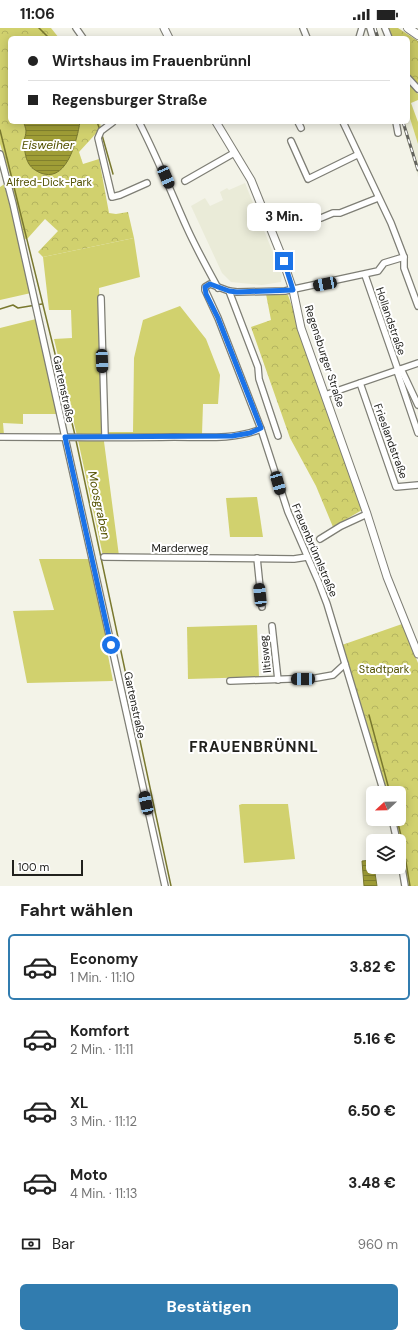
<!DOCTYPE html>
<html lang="de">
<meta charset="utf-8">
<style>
body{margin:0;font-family:"DM Sans",sans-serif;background:#f2f2f2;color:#222;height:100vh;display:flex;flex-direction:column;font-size:15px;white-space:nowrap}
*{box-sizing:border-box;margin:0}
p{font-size:13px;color:#767676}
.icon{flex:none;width:22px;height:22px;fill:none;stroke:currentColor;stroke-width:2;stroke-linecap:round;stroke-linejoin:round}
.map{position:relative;height:858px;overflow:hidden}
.details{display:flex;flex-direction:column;background:#fff;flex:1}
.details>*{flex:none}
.top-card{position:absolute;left:8px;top:8px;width:402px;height:88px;border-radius:6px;box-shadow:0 2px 10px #0003;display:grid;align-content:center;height:88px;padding:0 20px;background:#fff}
.needle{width:26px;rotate:248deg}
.fabs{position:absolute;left:366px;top:758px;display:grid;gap:8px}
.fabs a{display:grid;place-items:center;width:40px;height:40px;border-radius:6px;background:#fff;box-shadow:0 2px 10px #0003;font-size:20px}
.scale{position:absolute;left:12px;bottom:10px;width:71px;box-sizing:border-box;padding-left:4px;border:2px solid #21211d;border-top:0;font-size:11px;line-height:14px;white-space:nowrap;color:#21211d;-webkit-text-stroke:3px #fff;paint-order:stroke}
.end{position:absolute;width:18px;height:18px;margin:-9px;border:5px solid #1a73e8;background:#fff;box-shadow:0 0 0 2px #fff}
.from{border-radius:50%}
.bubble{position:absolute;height:28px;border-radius:6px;background:#fff;box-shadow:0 2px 10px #0003;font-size:13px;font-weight:800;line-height:28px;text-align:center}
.car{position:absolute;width:12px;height:24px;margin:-12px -6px;border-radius:5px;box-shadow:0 0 3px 1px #0007;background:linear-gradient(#222 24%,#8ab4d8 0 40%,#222 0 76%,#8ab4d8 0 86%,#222 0)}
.top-card b{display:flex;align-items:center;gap:14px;height:38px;font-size:15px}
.top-card b+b{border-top:1px solid #e0e0e0}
.top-card i{width:10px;height:10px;background:#222}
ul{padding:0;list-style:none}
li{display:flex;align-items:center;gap:12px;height:66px;margin:0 8px 6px;padding:0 12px;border:2px solid transparent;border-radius:6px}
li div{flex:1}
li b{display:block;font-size:15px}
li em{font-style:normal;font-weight:800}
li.on{border-color:#317caf}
li>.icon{width:36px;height:36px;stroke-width:1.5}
h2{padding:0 20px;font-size:18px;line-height:48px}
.pay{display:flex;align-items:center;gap:10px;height:44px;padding:0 20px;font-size:15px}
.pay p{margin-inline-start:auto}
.action{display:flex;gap:8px;margin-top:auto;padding:8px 20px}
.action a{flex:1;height:46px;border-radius:6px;background:#317caf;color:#fff;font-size:16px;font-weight:800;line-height:46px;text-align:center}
.status{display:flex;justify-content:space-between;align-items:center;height:28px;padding:0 20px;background:#fff;direction:ltr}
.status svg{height:11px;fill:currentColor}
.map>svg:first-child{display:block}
.built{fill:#eaebd8}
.green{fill:#d1d16e}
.forest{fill:url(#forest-crowns)}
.park{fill:url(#park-crowns)}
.water{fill:url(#water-rules);stroke:#79782e}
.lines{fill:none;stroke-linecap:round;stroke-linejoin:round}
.stream{stroke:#79782e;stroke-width:1.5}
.minor-casing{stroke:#7e7e75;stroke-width:8}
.tertiary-casing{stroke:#7e7e75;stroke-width:9}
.secondary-casing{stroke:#7e7e75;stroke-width:10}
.minor{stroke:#fff;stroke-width:5.5}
.tertiary{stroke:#fff;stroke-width:7}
.secondary{stroke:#fff;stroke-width:8}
.rail-casing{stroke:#64645e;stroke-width:3}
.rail{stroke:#fff;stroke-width:1.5;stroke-dasharray:4.5;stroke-linecap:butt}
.route{stroke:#1a73e8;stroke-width:5}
.labels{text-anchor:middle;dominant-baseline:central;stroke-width:4;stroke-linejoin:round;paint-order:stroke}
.park-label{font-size:11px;fill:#515000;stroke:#fff}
.street-label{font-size:11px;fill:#21211d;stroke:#fff}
.water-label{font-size:12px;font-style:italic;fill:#545201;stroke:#fff}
.district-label{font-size:15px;font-weight:bold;letter-spacing:1px;fill:#21211d;stroke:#fff}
</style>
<div class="status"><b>11:06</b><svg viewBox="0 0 49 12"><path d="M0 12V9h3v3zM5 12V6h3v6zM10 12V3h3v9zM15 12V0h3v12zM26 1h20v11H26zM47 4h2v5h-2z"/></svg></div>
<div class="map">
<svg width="418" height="858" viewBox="0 0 418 858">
<defs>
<pattern id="forest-crowns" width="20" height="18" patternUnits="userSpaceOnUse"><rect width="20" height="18" fill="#c8c763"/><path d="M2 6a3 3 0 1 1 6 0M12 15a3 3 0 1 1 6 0" fill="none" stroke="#acab56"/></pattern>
<pattern id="park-crowns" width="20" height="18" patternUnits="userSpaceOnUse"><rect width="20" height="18" fill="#d1d16e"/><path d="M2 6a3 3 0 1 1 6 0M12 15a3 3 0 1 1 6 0" fill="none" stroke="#b3b35f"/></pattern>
<pattern id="water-rules" width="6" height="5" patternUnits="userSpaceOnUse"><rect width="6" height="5" fill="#9f9d36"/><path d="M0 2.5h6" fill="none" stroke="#81802d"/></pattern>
</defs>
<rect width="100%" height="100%" fill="#f3f3e8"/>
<g class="built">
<polygon points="408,84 418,116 418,149 401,94 408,94"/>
<polygon points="245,155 282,247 281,254 262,257 231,254 222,245 191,178 205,170 210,178 223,172 220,164 227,160 229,162"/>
</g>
<g class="green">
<polygon points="408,55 418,66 418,72 411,75 418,94 418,116 408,84"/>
<polygon points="6,155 31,265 0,272 0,159"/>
<polygon points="134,210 140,249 99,260 103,404 133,404 134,330 143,292 180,278 206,311 220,347 218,376 203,376 202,406 143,407 103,406 119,528 103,528 78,412 54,311 72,310 71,282 49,282 43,229"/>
<polygon points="36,291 57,386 23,386 23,396 3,395 4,407 0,407 0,300"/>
<polygon points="257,469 263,509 230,509 226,470"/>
<polygon points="39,531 90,531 108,611 105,612 113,653 27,655 13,583 54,582"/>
<polygon points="257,597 259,649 188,651 187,599"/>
<polygon points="242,776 288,776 295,831 244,835 239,777"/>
</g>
<polygon class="forest" points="387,0 398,0 418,13 418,57 408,45 408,10 392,10"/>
<g class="park">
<polygon points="0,0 51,0 59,10 10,10 10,94 100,94 101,100 79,124 83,136 99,131 109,185 116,186 128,184 134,210 43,229 38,224 58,203 45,191 28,210 24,212 10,147 0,116"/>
<polygon points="266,266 288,267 362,482 333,499 316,458 290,410 251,299 271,292"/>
<polygon points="402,596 418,635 418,858 407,858 403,829 393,791 399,791 399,765 387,765 342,617"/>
</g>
<g class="water">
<path d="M24,94H80C77,111 68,152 44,146C39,145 32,141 29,136C25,130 24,119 24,112C25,109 26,106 26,103C26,100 24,97 24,94Z"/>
<polygon points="373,832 377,858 364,858 362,833"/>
</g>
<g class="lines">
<g class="stream">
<polyline points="39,0 49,10"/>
<polyline points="97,94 100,102"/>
<polyline points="0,102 74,403 171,858"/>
<polyline points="102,107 113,146"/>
<polyline points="0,281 13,277 18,280 42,276"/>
<polyline points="369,687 390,765"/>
<polyline points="397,791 403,816 410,858"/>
</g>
<g class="minor-casing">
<g id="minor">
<polyline points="76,0 83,10"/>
<polyline points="303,0 307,10"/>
<polyline points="370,0 373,10"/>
<polyline points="385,0 389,10"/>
<polyline points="359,10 362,0"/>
<polyline points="408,50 418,61"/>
<polyline points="113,94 101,103 98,110 112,169 120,167 147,155"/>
<path d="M139,94C157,129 171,164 187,200C196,220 207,240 218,260"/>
<polyline points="298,94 301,100"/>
<polyline points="343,94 391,195 404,229 384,235 378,243 285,263 237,264 229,263 210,256 205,259 205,262 218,290 261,401 288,484 319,555 327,576 384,765"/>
<polyline points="396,94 398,105"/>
<polyline points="291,113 308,151 357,127"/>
<polyline points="0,126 13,176 165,858"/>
<polyline points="185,153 234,125"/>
<polyline points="321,190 333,185 340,185 378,170"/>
<polyline points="404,229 404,240 418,278"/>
<polyline points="365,247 398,342"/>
<polyline points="229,263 258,339 259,351 278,408"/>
<polyline points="101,270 105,408"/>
<polyline points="401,341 418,377"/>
<polyline points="397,343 418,405"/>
<polyline points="360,355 396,459 418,457"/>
<polyline points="325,367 418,335"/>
<path d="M0,409C58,409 116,410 174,409C203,409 234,412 261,401"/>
<polyline points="320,511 341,498 367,486"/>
<polyline points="104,529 294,531 307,529"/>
<polyline points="257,530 262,579"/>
<polyline points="272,598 278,652"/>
<polyline points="230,653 316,650 333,647 345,636"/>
<polyline points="392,791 397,813"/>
<polyline points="399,822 405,858"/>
</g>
</g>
<g class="tertiary-casing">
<g id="tertiary">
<polyline points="164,0 169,10"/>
<polyline points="216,94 251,152 280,224 293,262 301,300 367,486 387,549 418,626"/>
</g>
</g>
<g class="secondary-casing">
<polyline id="secondary" points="408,0 418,7"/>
</g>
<use href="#minor" class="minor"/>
<use href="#tertiary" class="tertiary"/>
<use href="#secondary" class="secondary"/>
<g class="rail-casing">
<g id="rail">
<polyline points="375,0 378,10"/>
<polyline points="403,94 418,142"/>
</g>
</g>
<use href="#rail" class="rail"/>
</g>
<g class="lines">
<polyline class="route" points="111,617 65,409 232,408 250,405 261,400 218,290 206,266 205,259 210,256 229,263 237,264 293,262 284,233"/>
</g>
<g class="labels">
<g class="park-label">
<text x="49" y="154">Alfred-Dick-Park</text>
<text x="384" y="641">Stadtpark</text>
</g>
<g class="street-label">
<text transform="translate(391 293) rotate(71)">Hollandstraße</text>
<text transform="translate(325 328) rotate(72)">Regensburger Straße</text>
<text transform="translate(64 361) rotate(78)">Gartenstraße</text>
<text transform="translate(391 413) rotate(70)">Frieslandstraße</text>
<text x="180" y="520">Marderweg</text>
<text transform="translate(315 522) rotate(67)">Frauenbrünnlstraße</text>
<text transform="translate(265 626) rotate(-96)">Iltisweg</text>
<text transform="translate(135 677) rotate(78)">Gartenstraße</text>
</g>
<g class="water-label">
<text x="48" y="117">Eisweiher</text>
<text transform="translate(99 477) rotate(78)">Moosgraben</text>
</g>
<g class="district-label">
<text x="254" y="719">FRAUENBRÜNNL</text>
</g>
</g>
</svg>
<div class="fabs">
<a><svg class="needle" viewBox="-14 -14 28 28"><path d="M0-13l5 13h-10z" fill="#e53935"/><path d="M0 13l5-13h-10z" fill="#767676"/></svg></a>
<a><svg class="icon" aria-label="layers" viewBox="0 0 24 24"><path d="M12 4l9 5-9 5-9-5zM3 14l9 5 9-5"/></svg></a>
</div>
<div class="scale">100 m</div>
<i class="end from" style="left:111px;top:617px"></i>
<i class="end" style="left:284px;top:233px"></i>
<div class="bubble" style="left:247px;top:175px;width:74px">3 Min.</div>
<i class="car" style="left:166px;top:149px;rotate:157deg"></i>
<i class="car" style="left:325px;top:256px;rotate:259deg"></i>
<i class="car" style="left:102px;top:333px;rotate:178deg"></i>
<i class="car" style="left:278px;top:455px;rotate:164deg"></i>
<i class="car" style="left:260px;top:567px;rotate:354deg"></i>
<i class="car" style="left:303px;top:651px;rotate:269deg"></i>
<i class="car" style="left:146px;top:775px;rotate:348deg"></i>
<div class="top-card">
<b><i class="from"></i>Wirtshaus im Frauenbrünnl</b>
<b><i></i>Regensburger Straße</b>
</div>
</div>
<section class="details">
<h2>Fahrt wählen</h2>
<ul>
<li class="on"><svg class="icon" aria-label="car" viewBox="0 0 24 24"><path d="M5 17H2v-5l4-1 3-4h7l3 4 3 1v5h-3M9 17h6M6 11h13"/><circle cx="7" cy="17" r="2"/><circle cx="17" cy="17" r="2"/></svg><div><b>Economy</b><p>1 Min. · 11:10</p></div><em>3.82 €</em></li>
<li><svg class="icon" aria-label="car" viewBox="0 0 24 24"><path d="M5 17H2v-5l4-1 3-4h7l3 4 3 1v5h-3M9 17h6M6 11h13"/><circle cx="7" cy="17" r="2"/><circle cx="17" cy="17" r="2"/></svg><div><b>Komfort</b><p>2 Min. · 11:11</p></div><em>5.16 €</em></li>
<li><svg class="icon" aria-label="car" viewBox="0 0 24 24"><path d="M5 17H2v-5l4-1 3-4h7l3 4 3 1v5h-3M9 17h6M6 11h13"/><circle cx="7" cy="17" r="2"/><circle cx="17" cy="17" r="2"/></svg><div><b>XL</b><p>3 Min. · 11:12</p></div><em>6.50 €</em></li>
<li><svg class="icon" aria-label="car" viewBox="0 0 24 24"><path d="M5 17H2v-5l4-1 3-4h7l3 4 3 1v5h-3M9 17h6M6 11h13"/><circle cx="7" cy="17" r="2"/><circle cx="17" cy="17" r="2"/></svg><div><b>Moto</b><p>4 Min. · 11:13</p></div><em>3.48 €</em></li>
</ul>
<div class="pay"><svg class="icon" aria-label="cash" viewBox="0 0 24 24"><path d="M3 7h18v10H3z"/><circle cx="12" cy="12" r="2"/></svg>Bar<p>960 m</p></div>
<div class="action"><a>Bestätigen</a></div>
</section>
